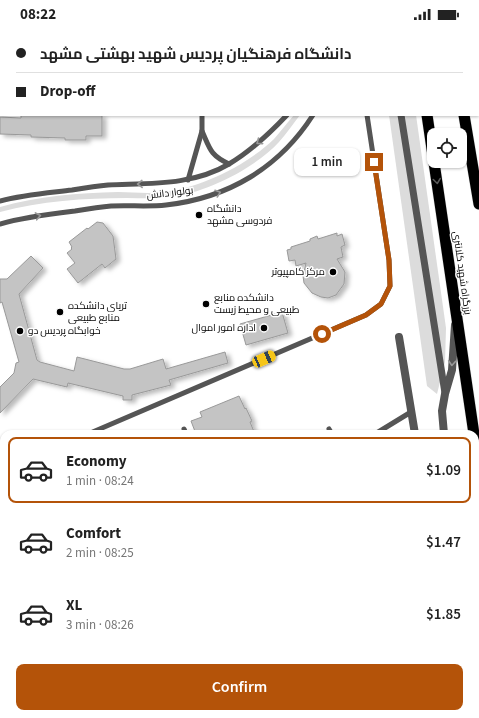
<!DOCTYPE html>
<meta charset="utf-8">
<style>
body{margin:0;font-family:"Source Sans 3",Cairo,sans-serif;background:#f6f6f6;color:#222;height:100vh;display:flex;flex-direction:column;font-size:15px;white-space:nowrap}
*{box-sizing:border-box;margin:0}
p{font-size:13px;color:#767676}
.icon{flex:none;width:22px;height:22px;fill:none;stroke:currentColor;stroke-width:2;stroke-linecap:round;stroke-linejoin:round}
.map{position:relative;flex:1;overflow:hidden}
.sheet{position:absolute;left:0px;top:402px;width:479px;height:288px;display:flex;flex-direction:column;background:#fff;border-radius:12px 12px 0 0;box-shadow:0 1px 3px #0004}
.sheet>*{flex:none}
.guide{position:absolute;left:0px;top:0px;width:479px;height:88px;box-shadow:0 1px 3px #0004;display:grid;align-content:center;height:88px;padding:0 16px;background:#fff}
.buttons{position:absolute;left:427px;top:100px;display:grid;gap:8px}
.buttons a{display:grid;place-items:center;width:40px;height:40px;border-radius:8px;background:#fff;box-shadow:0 1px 3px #0004;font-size:20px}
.end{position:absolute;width:18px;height:18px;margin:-9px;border:5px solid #b45309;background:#fff;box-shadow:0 0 0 2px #fff}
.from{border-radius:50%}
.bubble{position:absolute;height:28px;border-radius:8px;background:#fff;box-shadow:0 1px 3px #0004;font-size:13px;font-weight:600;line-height:28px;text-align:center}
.car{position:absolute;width:12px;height:24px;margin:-12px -6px;border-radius:5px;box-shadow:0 0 3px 1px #0007;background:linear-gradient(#f5c518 24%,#345 0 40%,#f5c518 0 76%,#345 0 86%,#f5c518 0)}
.guide b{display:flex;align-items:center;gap:14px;height:38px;font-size:15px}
.guide b+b{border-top:1px solid #e0e0e0}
.guide i{width:10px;height:10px;background:#222}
ul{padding:7px 0 0;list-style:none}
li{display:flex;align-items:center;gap:12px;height:66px;margin:0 8px 6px;padding:0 8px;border:2px solid transparent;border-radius:8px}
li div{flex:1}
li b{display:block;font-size:15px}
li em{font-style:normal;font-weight:600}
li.active{border-color:#b45309}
li>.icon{width:36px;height:36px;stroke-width:1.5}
.button{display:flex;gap:8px;margin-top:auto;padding:8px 16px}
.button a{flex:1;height:46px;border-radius:8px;background:#b45309;color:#fff;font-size:16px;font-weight:600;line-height:46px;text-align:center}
.status{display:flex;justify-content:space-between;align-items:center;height:28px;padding:0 20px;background:#fff;direction:ltr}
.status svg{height:11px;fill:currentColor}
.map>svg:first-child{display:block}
.green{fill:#dcdcdc}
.building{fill:#c4c4c4;stroke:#999;filter:url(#shadow)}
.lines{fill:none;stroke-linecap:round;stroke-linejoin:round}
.trunk-casing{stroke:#dbdbdb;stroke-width:12}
.service{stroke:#555;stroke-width:5}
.pedestrian{stroke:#555;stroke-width:7}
.minor{stroke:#555;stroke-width:8}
.trunk{stroke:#000;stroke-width:11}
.oneway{stroke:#999}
.oneway2{stroke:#595959}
.route{stroke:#b45309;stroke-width:5}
.poi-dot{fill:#000;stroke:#fff;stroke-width:1.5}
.labels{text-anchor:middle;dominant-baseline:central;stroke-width:3;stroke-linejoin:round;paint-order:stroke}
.street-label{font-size:10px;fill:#000;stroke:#fff}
.poi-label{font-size:10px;fill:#000;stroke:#fff;text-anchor:start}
</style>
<div class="status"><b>08:22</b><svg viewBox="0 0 49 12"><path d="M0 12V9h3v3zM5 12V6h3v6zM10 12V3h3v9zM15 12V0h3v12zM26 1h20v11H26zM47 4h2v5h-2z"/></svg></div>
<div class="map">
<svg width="479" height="690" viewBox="0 0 479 690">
<defs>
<filter id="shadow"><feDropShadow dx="4" dy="2.5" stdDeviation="2" flood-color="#0004"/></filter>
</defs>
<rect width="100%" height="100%" fill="#fff"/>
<g class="green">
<path d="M294,87H300C293,96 287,105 279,114C255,140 206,165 170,169C155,171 141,170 127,170C84,170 41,173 0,184V179C38,168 78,165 118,164C133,164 148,166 163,164C201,160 247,137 274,111C281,103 287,95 294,87Z"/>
<polygon points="389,87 416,87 446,300 445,334 437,366 427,358"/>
<polygon points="87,686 189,686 192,690 81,690"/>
</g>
<g class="building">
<polygon points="21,87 102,87 102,108 86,108 86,112 65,112 65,110 31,109 31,107 0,106 0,89 21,90"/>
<polygon points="97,194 103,195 113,208 116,231 105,240 102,236 78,255 67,241 75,235 67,225 72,221 71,220 72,219 69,214 87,200 88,201"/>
<polygon points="337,205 337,208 342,206 345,217 341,219 343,229 337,231 345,244 344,256 336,267 328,270 321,269 312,265 304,255 303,248 306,235 296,238 295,232 289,233 287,222 291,221 291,219 310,213 310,211 317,208 318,211"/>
<polygon points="31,228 43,240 19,266 37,332 40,334 74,343 77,329 124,341 130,341 163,331 166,341 225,324 228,335 169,352 171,357 132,367 132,372 123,372 123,368 68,355 67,359 33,351 0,385 0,359 14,345 16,335 19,334 2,274 0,275 0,251 7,251"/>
<polygon points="282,284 288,305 246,317 240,296"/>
<polygon points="239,368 245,381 246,380 252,393 250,394 255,406 196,406 191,393 202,389 200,384"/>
</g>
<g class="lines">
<g class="trunk-casing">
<g id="trunk">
<polyline points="414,0 414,1"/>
<polyline points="450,0 450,1"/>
<polyline points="427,87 474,406"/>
<polyline points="464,87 479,176"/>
<polyline points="475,412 479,439"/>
</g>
</g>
<g class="service">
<polyline points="198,0 198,1"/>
<polyline points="350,0 350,1"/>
<polyline points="321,1 321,0"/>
<polyline points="341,1 341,0"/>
<path d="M202,103C210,121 210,127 229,136"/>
<polyline points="188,152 202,103 202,87"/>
<path d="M0,173C23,167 48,165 72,162C84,160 96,158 108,157C149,155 192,158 229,136C251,123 270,105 287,87"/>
<path d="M0,196C24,189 50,186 75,183C87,181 99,179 111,178C129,177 148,179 166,177C228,170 279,140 313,87"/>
<polyline points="184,401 186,406"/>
<polyline points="329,401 332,406"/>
<polyline points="88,406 366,287 381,276 390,258 389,232 367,87"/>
<polyline points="375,406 411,384"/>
<polyline points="0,444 4,442"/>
<polyline points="475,517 479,531"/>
<polyline points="0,667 4,674"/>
<polyline points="10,686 13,690"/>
<polyline points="221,686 223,690"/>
</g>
<g class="pedestrian">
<polyline points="387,0 387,1"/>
<polyline points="478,16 479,15"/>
<polyline points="478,27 479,32"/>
<polyline points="401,87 445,365"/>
</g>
<g class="minor">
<polyline points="399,309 415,406"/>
<polyline points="444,406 442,383 445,366 452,342 455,297"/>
<polyline points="475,586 479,595"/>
<polyline points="462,686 463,690"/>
<polyline points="31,690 38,686"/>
<polyline points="447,690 453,686"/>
</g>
<use href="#trunk" class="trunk"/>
</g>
<defs><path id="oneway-chevron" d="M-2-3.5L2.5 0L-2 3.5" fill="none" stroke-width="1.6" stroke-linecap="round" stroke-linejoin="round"/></defs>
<g class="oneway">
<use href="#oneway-chevron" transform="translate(259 114) rotate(143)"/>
<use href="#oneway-chevron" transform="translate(140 156) rotate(178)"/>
<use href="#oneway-chevron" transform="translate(218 165) rotate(-19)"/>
<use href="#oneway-chevron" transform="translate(38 188) rotate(-11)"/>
<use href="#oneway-chevron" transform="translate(452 335) rotate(94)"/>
</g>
<use class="oneway2" href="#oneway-chevron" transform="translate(437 153) rotate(82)"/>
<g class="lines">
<polyline class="route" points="322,306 366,287 381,276 390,258 389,232 374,134"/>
</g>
<g class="poi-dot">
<circle cx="199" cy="187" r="4"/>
<circle cx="333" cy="244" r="4"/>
<circle cx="206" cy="276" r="4"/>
<circle cx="60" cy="284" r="4"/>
<circle cx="264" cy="300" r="4"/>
<circle cx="20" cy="303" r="4"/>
</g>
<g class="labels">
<g class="street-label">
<text transform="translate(170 165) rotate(-7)">بولوار دانش</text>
<text transform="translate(462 245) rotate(82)">بزرگراه شهید کلانتری</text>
</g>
<g class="poi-label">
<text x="207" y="181">دانشگاه<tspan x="207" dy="12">فردوسی مشهد</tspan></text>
<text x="325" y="244" text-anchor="end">مرکز کامپیوتر</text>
<text x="214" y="270">دانشکده منابع<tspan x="214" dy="12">طبیعی و محیط زیست</tspan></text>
<text x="68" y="278">تریای دانشکده<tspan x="68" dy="12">منابع طبیعی</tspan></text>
<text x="256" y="300" text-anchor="end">اداره امور اموال</text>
<text x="28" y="303">خوابگاه پردیس دو</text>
</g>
</g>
</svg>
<div class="buttons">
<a><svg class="icon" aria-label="locate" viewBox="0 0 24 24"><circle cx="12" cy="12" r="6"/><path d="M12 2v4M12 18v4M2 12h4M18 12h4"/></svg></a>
</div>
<i class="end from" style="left:322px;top:306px"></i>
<i class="end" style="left:374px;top:134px"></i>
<div class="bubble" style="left:294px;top:120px;width:66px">1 min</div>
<i class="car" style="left:264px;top:331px;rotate:67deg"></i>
<div class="guide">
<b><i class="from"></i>دانشگاه فرهنگیان پردیس شهید بهشتی مشهد</b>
<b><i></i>Drop-off</b>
</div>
<section class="sheet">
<ul>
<li class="active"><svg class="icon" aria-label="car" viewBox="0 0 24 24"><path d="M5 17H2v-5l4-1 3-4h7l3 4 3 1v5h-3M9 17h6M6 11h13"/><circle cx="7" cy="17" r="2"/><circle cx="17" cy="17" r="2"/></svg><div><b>Economy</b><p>1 min · 08:24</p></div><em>$1.09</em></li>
<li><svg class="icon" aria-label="car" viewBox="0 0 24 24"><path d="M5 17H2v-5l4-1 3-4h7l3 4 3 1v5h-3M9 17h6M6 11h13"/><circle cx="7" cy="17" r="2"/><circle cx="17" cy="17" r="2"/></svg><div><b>Comfort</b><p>2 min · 08:25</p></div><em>$1.47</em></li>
<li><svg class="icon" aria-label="car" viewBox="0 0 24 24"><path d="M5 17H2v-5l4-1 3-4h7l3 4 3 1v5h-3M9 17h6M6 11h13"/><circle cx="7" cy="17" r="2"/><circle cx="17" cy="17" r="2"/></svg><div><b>XL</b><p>3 min · 08:26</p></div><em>$1.85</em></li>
</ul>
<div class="button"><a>Confirm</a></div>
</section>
</div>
